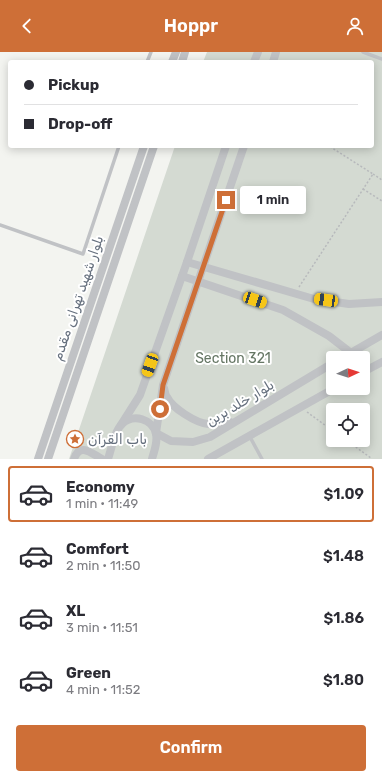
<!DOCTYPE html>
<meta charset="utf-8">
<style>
body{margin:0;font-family:Rubik,Vazirmatn,sans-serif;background:#f2f2f3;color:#2b2b33;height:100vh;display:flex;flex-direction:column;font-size:15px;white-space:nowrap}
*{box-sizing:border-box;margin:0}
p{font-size:13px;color:#7c7c81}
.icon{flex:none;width:22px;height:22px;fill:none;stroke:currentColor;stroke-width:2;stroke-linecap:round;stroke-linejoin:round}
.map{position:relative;height:407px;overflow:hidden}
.sheet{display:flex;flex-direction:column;background:#fff;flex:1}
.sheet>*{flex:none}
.top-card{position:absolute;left:8px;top:8px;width:366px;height:88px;border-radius:4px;box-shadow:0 2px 10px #0003;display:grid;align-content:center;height:88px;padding:0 16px;background:#fff}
.needle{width:26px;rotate:86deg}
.tools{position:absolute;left:326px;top:299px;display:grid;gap:8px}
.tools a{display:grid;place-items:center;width:44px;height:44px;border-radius:4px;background:#fff;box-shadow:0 2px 10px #0003;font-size:20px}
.end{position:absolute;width:18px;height:18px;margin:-9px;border:5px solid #ce6f37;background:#fff;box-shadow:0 0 0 2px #fff}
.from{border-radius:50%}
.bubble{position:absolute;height:28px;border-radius:4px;background:#fff;box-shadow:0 2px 10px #0003;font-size:13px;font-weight:600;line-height:28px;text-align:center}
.car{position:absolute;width:12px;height:24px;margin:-12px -6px;border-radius:5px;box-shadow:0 0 3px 1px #0007;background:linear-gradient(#f5c518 24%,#345 0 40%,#f5c518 0 76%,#345 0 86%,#f5c518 0)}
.top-card b{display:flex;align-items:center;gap:14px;height:38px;font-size:15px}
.top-card b+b{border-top:1px solid #e1e1e2}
.top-card i{width:10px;height:10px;background:#2b2b33}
ul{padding:7px 0 0;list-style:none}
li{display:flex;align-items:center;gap:12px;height:56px;margin:0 8px 6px;padding:0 8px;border:2px solid transparent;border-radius:4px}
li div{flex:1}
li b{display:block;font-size:15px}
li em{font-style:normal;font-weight:600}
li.active{border-color:#ce6f37}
li>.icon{width:36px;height:36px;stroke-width:1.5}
.primary-button{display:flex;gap:8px;margin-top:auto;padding:8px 16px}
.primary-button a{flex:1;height:46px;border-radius:4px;background:#ce6f37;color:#fff;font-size:16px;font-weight:600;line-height:46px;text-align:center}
header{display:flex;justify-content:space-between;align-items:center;height:52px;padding:0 16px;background:#ce6f37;color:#fff;font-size:18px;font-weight:600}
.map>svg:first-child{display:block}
.green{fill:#d4dad2;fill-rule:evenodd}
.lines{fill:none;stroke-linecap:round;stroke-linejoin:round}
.path{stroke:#b7b9bc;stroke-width:1.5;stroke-dasharray:2 2;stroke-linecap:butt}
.service{stroke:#c0c2c5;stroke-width:3.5}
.tertiary{stroke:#c0c2c5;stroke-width:8}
.route{stroke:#ce6f37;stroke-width:5}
.labels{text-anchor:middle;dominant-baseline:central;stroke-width:4;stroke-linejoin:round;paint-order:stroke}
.street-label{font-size:14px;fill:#66707e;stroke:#fff}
.park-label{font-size:14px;fill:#657664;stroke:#fff}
.poi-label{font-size:14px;fill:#66707e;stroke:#fff;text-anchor:start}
</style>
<header><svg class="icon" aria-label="back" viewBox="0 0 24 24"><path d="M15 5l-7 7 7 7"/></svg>Hoppr<svg class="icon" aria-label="person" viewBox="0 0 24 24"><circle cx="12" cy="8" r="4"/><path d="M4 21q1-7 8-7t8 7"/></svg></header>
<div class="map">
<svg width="382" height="407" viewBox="0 0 382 407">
<rect width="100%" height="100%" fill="#f3f4f0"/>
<path class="green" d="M207,0H382V407H69L175,94H372V10H203ZM333,306H363V336H333ZM333,358H363V388H333Z"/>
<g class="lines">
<g class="path">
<polyline points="373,122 382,128"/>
<polyline points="363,137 382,149"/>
<polyline points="299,235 373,122 329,94"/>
<polyline points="307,360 333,379"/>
<polyline points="346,388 371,406 371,407"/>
</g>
<g class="service">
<polyline points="363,0 382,7"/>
<polyline points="147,10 151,0"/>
<polyline points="0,173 83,202 119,94"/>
<polyline points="250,385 262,407"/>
</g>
<g class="tertiary">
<polyline points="172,10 176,0"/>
<polyline points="182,10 185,0"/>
<polyline points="254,10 258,0"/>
<polyline points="273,10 276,0"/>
<polyline points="187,210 314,247 349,252 382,250"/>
<polyline points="182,224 283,258 329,284 351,301"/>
<polyline points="342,306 382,283"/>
<polyline points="363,320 382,310"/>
<path d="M164,336C165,339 165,343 167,345C172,356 196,371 208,372C216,373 223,372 230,370"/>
<polyline points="121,373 140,343 187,210 226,94"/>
<polyline points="156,381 163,333 244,94"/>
<polyline points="156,381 171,389 193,390 210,385 333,311"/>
<polyline points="38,407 144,94"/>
<polyline points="48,407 154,94"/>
<path d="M74,407C80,390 91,401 102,407"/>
<path d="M108,407C111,398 115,378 122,372C133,361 153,367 156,382C158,391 154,399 152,407"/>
<polyline points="208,407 335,336"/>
</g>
</g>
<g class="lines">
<polyline class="route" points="160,357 163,333 226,148"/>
</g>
<defs>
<g id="sight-ring" transform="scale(0.9)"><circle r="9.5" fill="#fff" stroke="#ce6f37" stroke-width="1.5"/><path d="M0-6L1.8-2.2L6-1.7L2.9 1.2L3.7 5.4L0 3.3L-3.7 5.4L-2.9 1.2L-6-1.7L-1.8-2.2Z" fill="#ce6f37"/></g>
</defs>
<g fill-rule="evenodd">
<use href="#sight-ring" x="75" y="387"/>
</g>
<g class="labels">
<g class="street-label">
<text transform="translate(78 246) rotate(-71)">بلوار شهید تهرانی مقدم</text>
<text transform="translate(240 351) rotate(-31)">بلوار خلد برین</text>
</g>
<g class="park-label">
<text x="233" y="306">Section 321</text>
</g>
<g class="poi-label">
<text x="88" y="387">باب القرآن</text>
</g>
</g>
</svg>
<div class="tools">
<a><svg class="needle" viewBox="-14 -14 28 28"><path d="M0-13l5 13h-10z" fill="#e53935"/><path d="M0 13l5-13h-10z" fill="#7c7c81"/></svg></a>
<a><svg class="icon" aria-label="locate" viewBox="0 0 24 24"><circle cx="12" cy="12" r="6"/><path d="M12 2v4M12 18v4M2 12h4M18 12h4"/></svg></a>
</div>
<i class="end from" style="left:160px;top:357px"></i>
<i class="end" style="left:226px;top:148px"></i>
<div class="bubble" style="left:240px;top:134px;width:66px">1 min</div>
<i class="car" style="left:255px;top:248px;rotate:109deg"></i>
<i class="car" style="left:326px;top:248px;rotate:278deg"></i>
<i class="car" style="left:150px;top:313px;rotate:200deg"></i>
<div class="top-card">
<b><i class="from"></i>Pickup</b>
<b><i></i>Drop-off</b>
</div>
</div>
<section class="sheet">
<ul>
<li class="active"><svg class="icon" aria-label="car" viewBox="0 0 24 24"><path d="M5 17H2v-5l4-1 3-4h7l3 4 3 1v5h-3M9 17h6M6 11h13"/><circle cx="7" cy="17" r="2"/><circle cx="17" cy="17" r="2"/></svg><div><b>Economy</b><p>1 min · 11:49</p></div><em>$1.09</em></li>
<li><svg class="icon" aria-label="car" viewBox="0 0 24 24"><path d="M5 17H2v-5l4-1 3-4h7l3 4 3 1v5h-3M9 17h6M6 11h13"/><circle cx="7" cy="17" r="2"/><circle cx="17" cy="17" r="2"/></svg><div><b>Comfort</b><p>2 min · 11:50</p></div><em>$1.48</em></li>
<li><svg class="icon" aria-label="car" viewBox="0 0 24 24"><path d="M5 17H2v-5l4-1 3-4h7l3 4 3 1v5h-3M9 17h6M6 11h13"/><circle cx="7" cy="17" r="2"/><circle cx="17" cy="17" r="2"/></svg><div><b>XL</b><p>3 min · 11:51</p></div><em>$1.86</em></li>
<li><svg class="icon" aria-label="car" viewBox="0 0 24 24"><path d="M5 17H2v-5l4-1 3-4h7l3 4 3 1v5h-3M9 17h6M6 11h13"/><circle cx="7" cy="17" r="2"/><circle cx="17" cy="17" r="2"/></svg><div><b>Green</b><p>4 min · 11:52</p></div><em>$1.80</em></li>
</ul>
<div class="primary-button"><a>Confirm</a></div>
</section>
